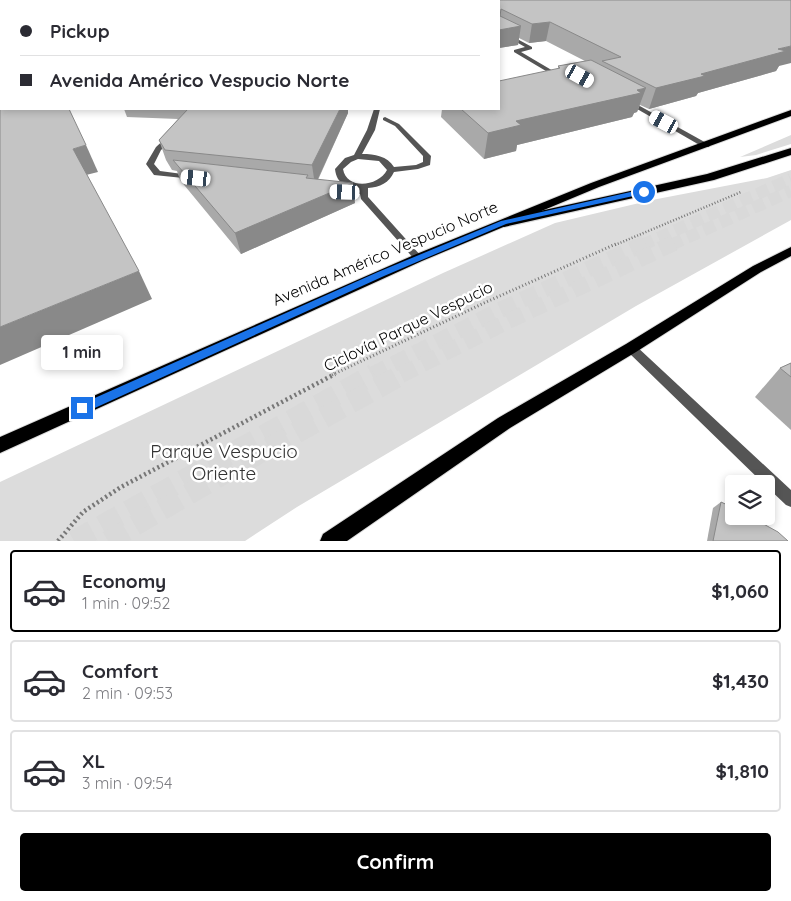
<!DOCTYPE html>
<meta charset="utf-8">
<style>
body{margin:0;font-family:Quicksand,sans-serif;background:#f2f2f3;color:#2b2b33;height:100vh;display:flex;flex-direction:column;font-size:19px;white-space:nowrap}
*{box-sizing:border-box;margin:0}
p{font-size:16px;color:#7c7c81}
.icon{flex:none;width:28px;height:28px;fill:none;stroke:currentColor;stroke-width:2;stroke-linecap:round;stroke-linejoin:round}
.map{position:relative;height:541px;overflow:hidden}
.details{display:flex;flex-direction:column;background:#fff;flex:1}
.details>*{flex:none}
.banner{position:absolute;left:0px;top:0px;width:500px;height:110px;box-shadow:0 2px 8px #0003;display:grid;align-content:center;height:110px;padding:0 20px;background:#fff}
.controls{position:absolute;left:725px;top:475px;display:grid;gap:10px}
.controls a{display:grid;place-items:center;width:50px;height:50px;border-radius:5px;background:#fff;box-shadow:0 2px 8px #0003;font-size:25px}
.end{position:absolute;width:22px;height:22px;margin:-11px;border:6px solid #1a73e8;background:#fff;box-shadow:0 0 0 2px #fff}
.from{border-radius:50%}
.bubble{position:absolute;height:35px;border-radius:5px;background:#fff;box-shadow:0 2px 8px #0003;font-size:16px;font-weight:700;line-height:35px;text-align:center}
.car{position:absolute;width:15px;height:30px;margin:-15px -8px;border-radius:6px;box-shadow:0 0 4px 1px #0007;background:linear-gradient(#fff 24%,#345 0 40%,#fff 0 76%,#345 0 86%,#fff 0)}
.banner b{display:flex;align-items:center;gap:18px;height:48px;font-size:19px}
.banner b+b{border-top:1px solid #e1e1e2}
.banner i{width:12px;height:12px;background:#2b2b33}
ul{padding:9px 0 0;list-style:none}
li{display:flex;align-items:center;gap:15px;height:82px;margin:0 10px 8px;padding:0 10px;border:2px solid #e1e1e2;border-radius:5px}
li div{flex:1}
li b{display:block;font-size:19px}
li em{font-style:normal;font-weight:700}
li.current{border-color:#000}
li>.icon{width:45px;height:45px;stroke-width:1.5}
.cta{display:flex;gap:10px;margin-top:auto;padding:10px 20px}
.cta a{flex:1;height:58px;border-radius:5px;background:#000;color:#fff;font-size:20px;font-weight:700;line-height:58px;text-align:center}
.map>svg:first-child{display:block}
.green{fill:#dcdcdc}
.lines{fill:none;stroke-linecap:round;stroke-linejoin:round}
.highway-tunnel-far2{stroke:#d9d9d9;stroke-width:12;stroke-dasharray:12 6;stroke-linecap:butt}
.highway-tunnel-far1{stroke:#d9d9d9;stroke-width:16;stroke-dasharray:16 8;stroke-linecap:butt}
.highway-tunnel{stroke:#d9d9d9;stroke-width:21;stroke-dasharray:21 10;stroke-linecap:butt}
.primary-casing{stroke:#dbdbdb;stroke-width:2}
.highway-casing{stroke:#dbdbdb;stroke-width:2}
.path-far2{stroke:#777;stroke-width:2.5;stroke-dasharray:1 2;stroke-linecap:butt}
.path-far1{stroke:#777;stroke-width:3;stroke-dasharray:1 2.5;stroke-linecap:butt}
.path{stroke:#777;stroke-width:4.5;stroke-dasharray:2 3;stroke-linecap:butt}
.lane{fill:#555;fill-rule:evenodd}
.street{fill:#555;fill-rule:evenodd}
.primary{fill:#000;fill-rule:evenodd}
.highway{fill:#000;fill-rule:evenodd}
.wall{fill:#a9a9a9}
.shaded-wall{fill:#898989}
.building{fill:#c4c4c4;stroke:#898989}
.route{fill:#1a73e8}
.labels{text-anchor:middle;dominant-baseline:central;stroke-width:5;stroke-linejoin:round;paint-order:stroke}
.street-label{font-size:16px;fill:#000;stroke:#fff}
.near-park-label{font-size:19px;fill:#333;stroke:#fff}
</style>
<div class="map">
<svg width="791" height="541" viewBox="0 0 791 541">
<rect width="100%" height="100%" fill="#fff"/>
<g class="green">
<polygon points="791,135 791,144 756,155 740,157"/>
<polygon points="791,170 791,220 636,306 297,507 245,541 0,541 0,482 443,273 555,223 652,200 767,178"/>
</g>
<g class="lines">
<g class="highway-tunnel-far2">
<polyline points="642,245 791,179"/>
<polyline points="671,245 791,191"/>
</g>
<g class="highway-tunnel-far1">
<polyline points="372,375 498,311 645,243"/>
<polyline points="401,375 504,323 674,243"/>
</g>
<g class="highway-tunnel">
<polyline points="74,541 374,374"/>
<polyline points="108,541 258,454 403,374"/>
</g>
<g class="primary-casing">
<g id="primary">
<polygon points="791,110 791,116 599,187 422,261 0,453 0,437 414,255 591,183"/>
<polygon points="791,247 791,256 761,272 636,352 510,428 347,541 320,541 323,534 498,418 626,344 753,266"/>
</g>
</g>
<g class="highway-casing">
<polygon id="highway" points="791,148 791,155 714,180 504,227 497,223 504,219 707,174"/>
</g>
<polyline class="path-far2" points="615,245 741,192"/>
<polyline class="path-far1" points="332,375 484,303 618,243"/>
<polyline class="path" points="58,541 83,512 121,487 335,374"/>
<g class="lane">
<polygon points="499,29 532,47 532,49 521,52 560,75 560,77 556,77 514,52 514,50 525,47 499,32"/>
<polygon points="625,100 629,100 710,145 709,147 703,147 625,102"/>
<path d="M374,109H380L375,130L362,154C375,154 387,156 394,167L416,165L423,162V156L395,126L383,120V118L385,117L399,124L431,156L430,165L418,169L394,172C389,183 380,187 368,188V197L421,256L423,258L421,260H415L361,199L360,194H341L337,191L341,188L360,189C347,185 337,186 335,169L345,158L354,155L367,130ZM358,159L379,161L387,170C379,186 347,191 343,169L351,162Z"/>
<polygon points="169,135 176,137 161,150 154,164 160,171 190,175 193,175 193,179 154,175 146,164 156,147"/>
<polygon points="631,343 635,345 791,490 791,507 786,505 766,486 766,484 764,484 627,351 625,348 627,345"/>
</g>
<g class="street">
<polygon points="39,0 45,0 45,1 40,1"/>
<rect x="0" y="9" width="1" height="2"/>
</g>
<use href="#primary" class="primary"/>
<use href="#highway" class="highway"/>
</g>
<g class="wall">
<polygon points="69,0 791,0 779,66 776,71 698,93 696,96 649,109 640,105 637,112 634,113 632,117 517,145 516,151 484,159 441,117 442,109 499,109 558,68 558,66 585,61 546,41 529,43 519,38 518,45 499,48 499,1 70,1"/>
<polygon points="124,109 348,109 348,113 318,180 355,203 241,254 180,180 177,171 172,170 166,160 159,140 178,119 127,117"/>
<polygon points="791,363 791,430 755,397 780,368"/>
<polygon points="721,502 788,541 707,541 713,508"/>
</g>
<g class="shaded-wall">
<polygon points="550,22 546,41 529,43 532,24"/>
<polygon points="521,26 518,45 499,48 499,30"/>
<polygon points="791,46 791,63 779,66 776,71 698,93 696,96 649,109 656,88 778,49"/>
<polygon points="646,88 637,112 634,113 632,117 517,145 516,151 484,159 488,133 516,121"/>
<polygon points="340,109 348,109 348,113 315,185 312,165"/>
<polygon points="86,145 98,172 86,175 73,149"/>
<polygon points="353,183 355,203 241,254 235,233"/>
<polygon points="139,271 152,299 0,365 0,327"/>
</g>
<g class="building">
<polygon points="73,0 791,0 791,46 778,49 786,51 701,74 705,76 656,88 602,61 621,57 550,22 532,24 501,9 500,16 521,26 499,30 499,1 74,1"/>
<polygon points="0,48 1,48 1,109 69,109 86,145 73,149 139,271 0,327"/>
<polygon points="591,60 646,88 637,90 641,93 516,121 521,125 488,133 461,109 499,109 499,81 560,68 558,66"/>
<polygon points="188,109 340,109 312,165 165,150 159,140"/>
<polygon points="173,160 308,175 306,178 353,183 235,233"/>
<polygon points="791,363 791,377 780,368"/>
<polygon points="721,502 734,508 734,516 749,516 778,532 788,541 713,541"/>
</g>
<polygon class="route" points="644,189 647,190 647,193 506,224 384,276 86,412 82,413 77,408 79,405 378,272 501,221"/>
<g class="labels">
<g class="street-label">
<text transform="translate(385 253) rotate(-23)">Avenida Américo Vespucio Norte</text>
<text transform="translate(408 326) rotate(-26)">Ciclovía Parque Vespucio</text>
</g>
<g class="near-park-label">
<text x="224" y="451">Parque Vespucio<tspan x="224" dy="22">Oriente</tspan></text>
</g>
</g>
</svg>
<div class="controls">
<a><svg class="icon" aria-label="layers" viewBox="0 0 24 24"><path d="M12 4l9 5-9 5-9-5zM3 14l9 5 9-5"/></svg></a>
</div>
<i class="end from" style="left:644px;top:192px"></i>
<i class="end" style="left:82px;top:408px"></i>
<div class="bubble" style="left:41px;top:335px;width:82px">1 min</div>
<i class="car" style="left:580px;top:76px;rotate:119deg"></i>
<i class="car" style="left:664px;top:122px;rotate:298deg"></i>
<i class="car" style="left:196px;top:178px;rotate:276deg"></i>
<i class="car" style="left:345px;top:192px;rotate:272deg"></i>
<div class="banner">
<b><i class="from"></i>Pickup</b>
<b><i></i>Avenida Américo Vespucio Norte</b>
</div>
</div>
<section class="details">
<ul>
<li class="current"><svg class="icon" aria-label="car" viewBox="0 0 24 24"><path d="M5 17H2v-5l4-1 3-4h7l3 4 3 1v5h-3M9 17h6M6 11h13"/><circle cx="7" cy="17" r="2"/><circle cx="17" cy="17" r="2"/></svg><div><b>Economy</b><p>1 min · 09:52</p></div><em>$1,060</em></li>
<li><svg class="icon" aria-label="car" viewBox="0 0 24 24"><path d="M5 17H2v-5l4-1 3-4h7l3 4 3 1v5h-3M9 17h6M6 11h13"/><circle cx="7" cy="17" r="2"/><circle cx="17" cy="17" r="2"/></svg><div><b>Comfort</b><p>2 min · 09:53</p></div><em>$1,430</em></li>
<li><svg class="icon" aria-label="car" viewBox="0 0 24 24"><path d="M5 17H2v-5l4-1 3-4h7l3 4 3 1v5h-3M9 17h6M6 11h13"/><circle cx="7" cy="17" r="2"/><circle cx="17" cy="17" r="2"/></svg><div><b>XL</b><p>3 min · 09:54</p></div><em>$1,810</em></li>
</ul>
<div class="cta"><a>Confirm</a></div>
</section>
